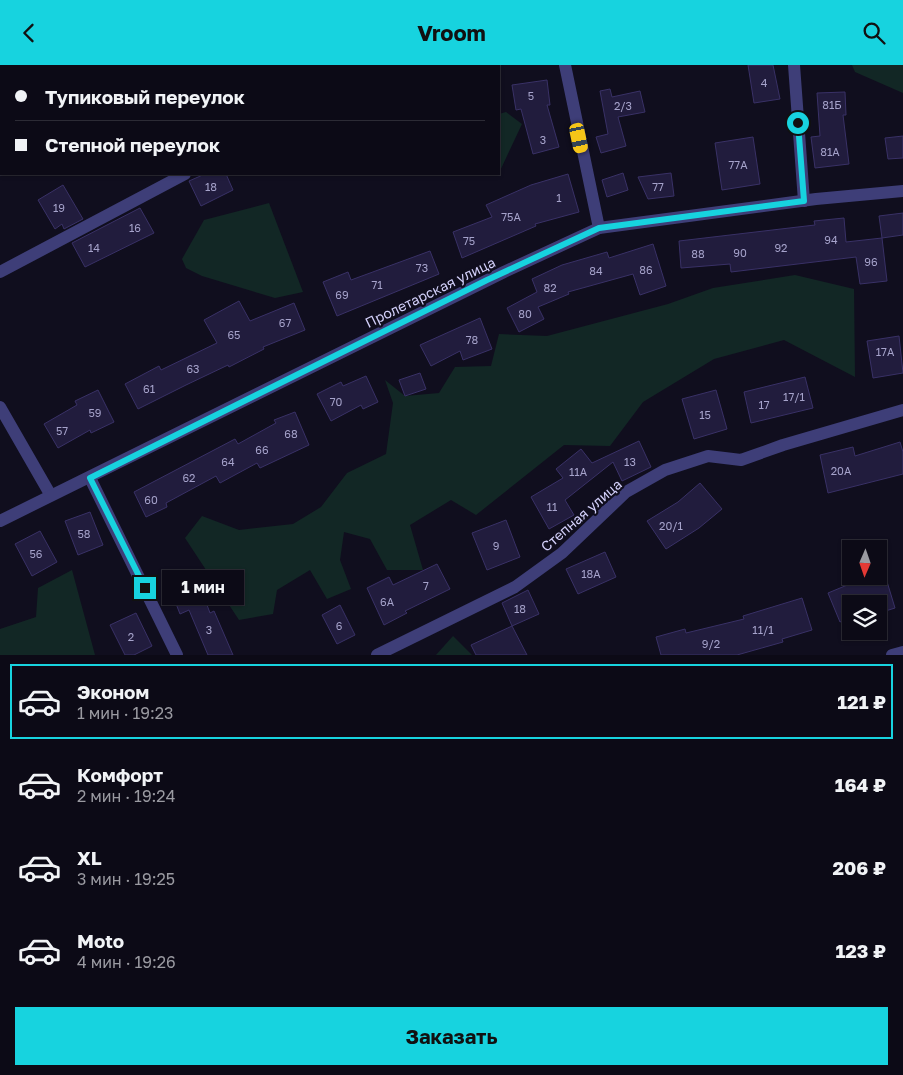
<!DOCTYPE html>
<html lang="ru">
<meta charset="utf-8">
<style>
body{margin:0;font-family:"Golos Text",sans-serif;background:#15131f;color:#f1f3f6;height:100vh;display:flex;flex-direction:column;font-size:19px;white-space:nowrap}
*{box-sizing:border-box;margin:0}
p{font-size:16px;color:#9a9aa1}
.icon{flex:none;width:28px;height:28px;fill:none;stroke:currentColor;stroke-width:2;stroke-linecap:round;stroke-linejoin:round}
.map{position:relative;height:590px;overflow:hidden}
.panel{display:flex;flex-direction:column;background:#0c0a16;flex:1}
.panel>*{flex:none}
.hud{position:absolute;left:0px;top:0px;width:500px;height:110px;box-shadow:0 1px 4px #0004,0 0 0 1px #2c2b35;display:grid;align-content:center;height:110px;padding:0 15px;background:#0c0a16}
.needle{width:32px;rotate:182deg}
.tools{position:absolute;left:842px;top:475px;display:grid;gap:10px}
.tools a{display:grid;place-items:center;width:45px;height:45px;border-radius:0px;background:#0c0a16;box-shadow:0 1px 4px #0004,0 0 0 1px #2c2b35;font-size:25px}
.end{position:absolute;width:22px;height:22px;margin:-11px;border:6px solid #17d3df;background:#111;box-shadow:0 0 0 2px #111}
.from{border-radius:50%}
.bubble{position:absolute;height:35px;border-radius:0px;background:#0c0a16;box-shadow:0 1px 4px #0004,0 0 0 1px #2c2b35;font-size:16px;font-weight:700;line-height:35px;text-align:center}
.car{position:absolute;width:15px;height:30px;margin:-15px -8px;border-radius:6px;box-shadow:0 0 4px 1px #0007;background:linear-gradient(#f5c518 24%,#345 0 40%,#f5c518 0 76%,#345 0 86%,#f5c518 0)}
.hud b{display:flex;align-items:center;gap:18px;height:48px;font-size:19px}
.hud b+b{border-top:1px solid #2c2b35}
.hud i{width:12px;height:12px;background:#f1f3f6}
ul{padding:9px 0 0;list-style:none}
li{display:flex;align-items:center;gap:15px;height:75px;margin:0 10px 8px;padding:0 5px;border:2px solid transparent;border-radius:0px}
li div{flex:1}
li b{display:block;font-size:19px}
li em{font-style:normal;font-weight:700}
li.active{border-color:#17d3df}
li>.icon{width:45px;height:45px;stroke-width:1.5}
.action{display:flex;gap:10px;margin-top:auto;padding:10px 15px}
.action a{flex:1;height:58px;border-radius:0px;background:#17d3df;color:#111;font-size:20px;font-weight:700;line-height:58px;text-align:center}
header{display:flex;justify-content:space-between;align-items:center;height:65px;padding:0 15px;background:#17d3df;color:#111;font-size:22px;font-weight:700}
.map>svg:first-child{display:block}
.green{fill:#122725}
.building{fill:#211c3d;stroke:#393166}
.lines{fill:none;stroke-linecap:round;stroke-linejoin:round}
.minor{stroke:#3e3e78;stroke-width:12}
.route{stroke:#17d3df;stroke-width:6}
.labels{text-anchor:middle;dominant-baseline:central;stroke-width:4.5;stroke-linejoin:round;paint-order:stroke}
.number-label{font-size:11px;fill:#a6a3cb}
.street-label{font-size:14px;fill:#d3d0fa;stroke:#100e1e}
</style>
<header><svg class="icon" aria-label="back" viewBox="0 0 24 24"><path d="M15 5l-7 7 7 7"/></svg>Vroom<svg class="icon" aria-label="search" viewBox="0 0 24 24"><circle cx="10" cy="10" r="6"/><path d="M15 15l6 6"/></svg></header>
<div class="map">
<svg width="903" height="590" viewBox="0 0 903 590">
<rect width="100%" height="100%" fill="#100e1e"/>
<g class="green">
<polygon points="852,0 903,0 903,28 855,7"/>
<polygon points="506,47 522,59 499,108 499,49"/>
<polygon points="269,138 303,227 275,233 202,211 186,203 182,194 204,155"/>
<polygon points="795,210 854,224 855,312 784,275 714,294 643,337 610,381 564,380 476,450 451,435 410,460 423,505 387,505 370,474 344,467 340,495 351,524 327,534 310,505 277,525 273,549 239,555 185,473 202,451 239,465 293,459 321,442 347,408 386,389 393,338 385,315 405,331 439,328 455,302 491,301 499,269 547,271 668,239 713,223"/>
<polygon points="72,505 95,590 0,590 0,564 36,552 38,523"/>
<polygon points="453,571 472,590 436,590"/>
</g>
<g class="building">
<polygon points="748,0 773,0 780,34 754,38"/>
<polygon points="547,15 550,40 547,40 559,82 533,89 521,44 516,45 512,20"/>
<polygon points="610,24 612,32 640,26 645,47 618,52 626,81 601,88 596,72 608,69 600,26"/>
<polygon points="845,27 846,50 843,50 849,99 815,103 811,72 820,71 817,28"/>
<polygon points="903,71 903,93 888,94 885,73"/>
<polygon points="753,72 760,119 722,125 715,78"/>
<polygon points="623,108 628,125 607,132 602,115"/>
<polygon points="671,108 674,131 648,134 638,112"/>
<polygon points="205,109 226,109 233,125 201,141 189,116"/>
<polygon points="568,109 579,147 535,159 536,161 462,193 453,167 492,152 486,140 531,120"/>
<polygon points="63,120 83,154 64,164 62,159 55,164 38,135"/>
<polygon points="140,143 154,168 85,202 72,178"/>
<polygon points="903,148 903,170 882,173 879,151"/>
<polygon points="844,153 846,177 882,173 887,216 860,219 856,192 731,207 730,199 681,203 679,176 815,160 814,156"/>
<polygon points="653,179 666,221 640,230 633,209 568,227 569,229 538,242 544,254 519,267 507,243 537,227 532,214 562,200 607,187 609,193"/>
<polygon points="430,186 439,209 337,251 323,217 348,207 351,215"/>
<polygon points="239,236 250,256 294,238 305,265 263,282 264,284 229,302 228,300 186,320 138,344 125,319 159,301 161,305 217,278 204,255"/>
<polygon points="480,253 492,284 463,295 460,286 431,301 420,280"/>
<polygon points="899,271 903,308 873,313 867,276"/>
<polygon points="420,308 426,324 405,331 399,315"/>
<polygon points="366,311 378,337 363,344 361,340 331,356 317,329 341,317 343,321"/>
<polygon points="805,312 813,343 751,358 744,327"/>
<polygon points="98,325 114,357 91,368 90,365 58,383 44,359 77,340 75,336"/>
<polygon points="716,325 727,364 694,374 682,334"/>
<polygon points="295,347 309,380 260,403 257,398 220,418 216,411 166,438 167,442 146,452 134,427 235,374 238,379 276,358 274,355"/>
<polygon points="639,376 651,402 622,416 613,397 565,435 574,450 549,464 531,432 563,413 556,404 581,384 592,398"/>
<polygon points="900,377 903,387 903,409 828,428 820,390 853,382 855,391"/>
<polygon points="700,418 722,444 699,463 666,484 647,456 678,437"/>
<polygon points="90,447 103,480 78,490 65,456"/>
<polygon points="506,455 520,492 487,505 472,468"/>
<polygon points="40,466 57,497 32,511 15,479"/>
<polygon points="605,487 616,512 578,529 566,504"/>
<polygon points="437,499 450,524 405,546 407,548 384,560 367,523 389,512 393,520"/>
<polygon points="195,508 210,548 214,546 233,590 208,590 189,545 180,549 168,518"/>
<polygon points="885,510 895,543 879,548 879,539 851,539 851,552 840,557 828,528 857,516 857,518"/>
<polygon points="528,525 539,549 512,561 502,538"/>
<polygon points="802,533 812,565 782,574 783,577 737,590 661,590 656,572 685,564 686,568 744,554 743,551"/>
<polygon points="340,540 355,570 337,579 322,550"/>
<polygon points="136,548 152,581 134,590 125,590 110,560"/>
<polygon points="512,561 527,590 476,590 471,580"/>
</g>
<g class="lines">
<g class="minor">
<polyline points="565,0 599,163"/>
<polyline points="794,0 804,136"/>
<polyline points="0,207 185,109"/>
<polyline points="0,342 50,429"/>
<polyline points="90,413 177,590"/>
<polyline points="0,456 504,207 599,163 816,134 903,126"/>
<polyline points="377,590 515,522 562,488 626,427 665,405 708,391 741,395 783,380 903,345"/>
<polyline points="892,590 903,587"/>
</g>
</g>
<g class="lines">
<polyline class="route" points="145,523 90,413 487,215 599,163 804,136 798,58"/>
</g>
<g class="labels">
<g class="number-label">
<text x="764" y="17">4</text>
<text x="531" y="30">5</text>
<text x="832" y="39">81Б</text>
<text x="623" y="40">2/3</text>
<text x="543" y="74">3</text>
<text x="830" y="86">81А</text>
<text x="738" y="99">77А</text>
<text x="211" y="121">18</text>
<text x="658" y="121">77</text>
<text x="559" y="132">1</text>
<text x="59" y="142">19</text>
<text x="511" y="151">75А</text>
<text x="135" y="162">16</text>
<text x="831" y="174">94</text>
<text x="469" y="175">75</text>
<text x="94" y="182">14</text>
<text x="781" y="182">92</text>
<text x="740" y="187">90</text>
<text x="698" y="188">88</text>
<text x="871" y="196">96</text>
<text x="422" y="202">73</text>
<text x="646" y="204">86</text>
<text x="596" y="205">84</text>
<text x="377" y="219">71</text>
<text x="550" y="222">82</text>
<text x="342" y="229">69</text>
<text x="525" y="248">80</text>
<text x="285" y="257">67</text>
<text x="234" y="269">65</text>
<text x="472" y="274">78</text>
<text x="885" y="286">17А</text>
<text x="193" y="303">63</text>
<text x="149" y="323">61</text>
<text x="794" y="331">17/1</text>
<text x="336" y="336">70</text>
<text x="764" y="339">17</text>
<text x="95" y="347">59</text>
<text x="705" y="349">15</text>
<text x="62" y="365">57</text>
<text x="291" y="368">68</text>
<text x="262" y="384">66</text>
<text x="228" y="396">64</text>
<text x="630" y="396">13</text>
<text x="841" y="405">20А</text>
<text x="578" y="406">11А</text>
<text x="189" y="412">62</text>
<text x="151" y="434">60</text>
<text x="552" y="441">11</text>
<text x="671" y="460">20/1</text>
<text x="84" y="468">58</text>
<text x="496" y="480">9</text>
<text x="36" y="488">56</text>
<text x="591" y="508">18А</text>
<text x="426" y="520">7</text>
<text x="387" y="536">6А</text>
<text x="520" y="543">18</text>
<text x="339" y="560">6</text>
<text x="209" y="564">3</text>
<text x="763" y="564">11/1</text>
<text x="131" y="571">2</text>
<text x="711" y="578">9/2</text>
</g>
<g class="street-label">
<text transform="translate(430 227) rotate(-26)">Пролетарская улица</text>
<text transform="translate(581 450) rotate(-41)">Степная улица</text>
</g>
</g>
</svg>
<div class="tools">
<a><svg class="needle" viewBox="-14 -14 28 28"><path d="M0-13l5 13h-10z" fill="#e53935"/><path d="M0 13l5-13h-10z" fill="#9a9aa1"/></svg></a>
<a><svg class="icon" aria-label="layers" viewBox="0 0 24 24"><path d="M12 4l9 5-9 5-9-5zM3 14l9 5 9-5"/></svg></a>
</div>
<i class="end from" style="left:798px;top:58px"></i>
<i class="end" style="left:145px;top:523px"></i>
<div class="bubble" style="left:162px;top:505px;width:82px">1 мин</div>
<i class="car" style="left:579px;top:73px;rotate:168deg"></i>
<div class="hud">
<b><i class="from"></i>Тупиковый переулок</b>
<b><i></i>Степной переулок</b>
</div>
</div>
<section class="panel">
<ul>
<li class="active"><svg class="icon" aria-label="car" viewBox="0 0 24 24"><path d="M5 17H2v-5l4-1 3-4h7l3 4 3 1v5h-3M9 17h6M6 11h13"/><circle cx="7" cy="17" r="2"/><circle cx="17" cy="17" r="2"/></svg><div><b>Эконом</b><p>1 мин · 19:23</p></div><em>121 ₽</em></li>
<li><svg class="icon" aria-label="car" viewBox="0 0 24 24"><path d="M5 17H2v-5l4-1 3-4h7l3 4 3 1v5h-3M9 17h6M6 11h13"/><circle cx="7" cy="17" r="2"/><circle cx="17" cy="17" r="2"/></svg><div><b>Комфорт</b><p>2 мин · 19:24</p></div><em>164 ₽</em></li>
<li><svg class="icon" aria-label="car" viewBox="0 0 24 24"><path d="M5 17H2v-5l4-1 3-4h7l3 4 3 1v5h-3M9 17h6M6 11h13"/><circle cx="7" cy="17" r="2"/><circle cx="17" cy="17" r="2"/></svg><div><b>XL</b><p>3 мин · 19:25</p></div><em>206 ₽</em></li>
<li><svg class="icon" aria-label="car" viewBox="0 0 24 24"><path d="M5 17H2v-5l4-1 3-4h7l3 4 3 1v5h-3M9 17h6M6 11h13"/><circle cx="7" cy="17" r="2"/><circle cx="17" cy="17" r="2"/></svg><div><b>Moto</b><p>4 мин · 19:26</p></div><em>123 ₽</em></li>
</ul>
<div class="action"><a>Заказать</a></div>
</section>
